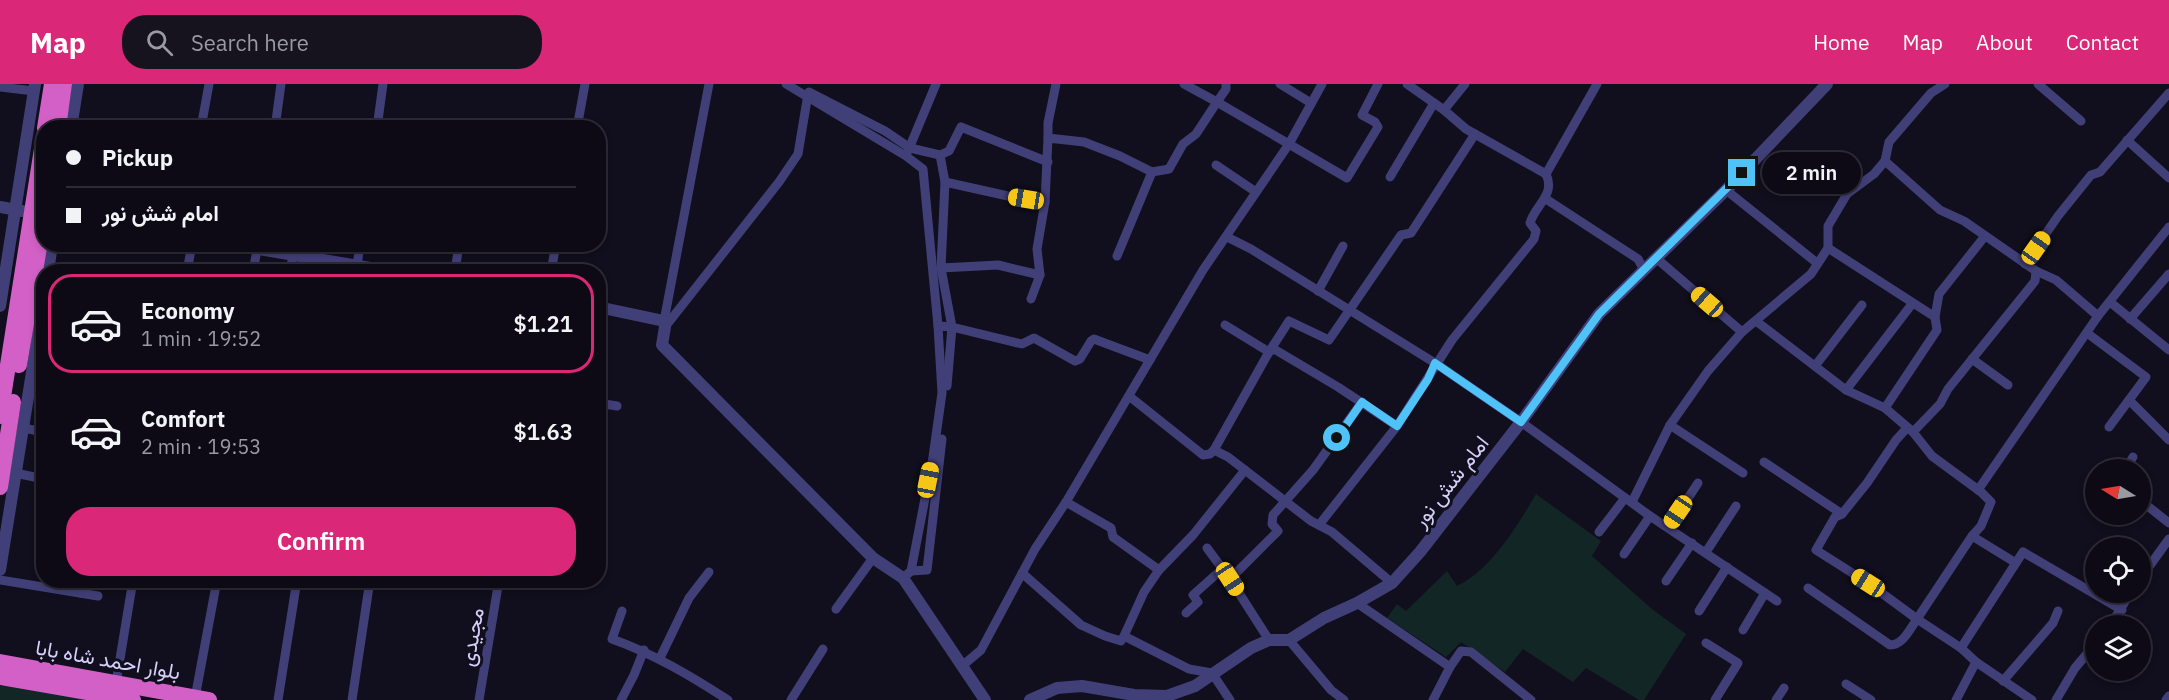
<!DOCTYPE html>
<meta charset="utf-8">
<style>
body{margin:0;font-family:"IBM Plex Sans",Vazirmatn,sans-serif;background:#16131f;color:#f1f3f6;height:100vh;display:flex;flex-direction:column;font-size:22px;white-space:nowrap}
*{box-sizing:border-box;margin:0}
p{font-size:20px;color:#9a9aa1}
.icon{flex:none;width:33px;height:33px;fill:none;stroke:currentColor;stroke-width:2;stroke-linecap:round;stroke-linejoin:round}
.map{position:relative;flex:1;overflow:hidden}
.panel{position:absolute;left:36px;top:180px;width:570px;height:324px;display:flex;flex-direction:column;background:#0d0a16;border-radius:24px;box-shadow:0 3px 9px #0003,0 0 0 2px #2d2b35}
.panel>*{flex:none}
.banner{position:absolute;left:36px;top:36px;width:570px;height:132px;border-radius:24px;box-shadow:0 3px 9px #0003,0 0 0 2px #2d2b35;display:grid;align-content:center;height:132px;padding:0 30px;background:#0d0a16}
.needle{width:39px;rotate:281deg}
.controls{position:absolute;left:2085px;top:375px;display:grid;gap:12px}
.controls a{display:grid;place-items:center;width:66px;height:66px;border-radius:50%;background:#0d0a16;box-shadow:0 3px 9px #0003,0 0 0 2px #2d2b35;font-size:30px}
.end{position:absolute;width:27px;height:27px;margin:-14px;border:8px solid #4fc3f7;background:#111;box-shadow:0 0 0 3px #111}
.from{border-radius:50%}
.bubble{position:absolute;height:42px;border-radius:21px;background:#0d0a16;box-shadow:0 3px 9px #0003,0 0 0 2px #2d2b35;font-size:20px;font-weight:600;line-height:42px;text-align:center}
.car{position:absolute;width:18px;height:36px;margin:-18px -9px;border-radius:8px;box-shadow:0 0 4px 2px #0007;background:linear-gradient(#f5c518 24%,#345 0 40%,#f5c518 0 76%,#345 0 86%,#f5c518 0)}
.banner b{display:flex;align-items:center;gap:21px;height:57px;font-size:22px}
.banner b+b{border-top:2px solid #2d2b35}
.banner i{width:15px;height:15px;background:#f1f3f6}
ul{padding:10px 0 0;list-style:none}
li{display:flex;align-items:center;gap:18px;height:99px;margin:0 12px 9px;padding:0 18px;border:3px solid transparent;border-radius:24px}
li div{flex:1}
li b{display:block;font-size:22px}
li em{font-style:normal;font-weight:600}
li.active{border-color:#db2777}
li>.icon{width:54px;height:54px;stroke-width:1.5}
.action{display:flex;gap:12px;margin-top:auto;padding:12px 30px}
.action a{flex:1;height:69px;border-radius:24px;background:#db2777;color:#fff;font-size:24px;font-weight:600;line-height:69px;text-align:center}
header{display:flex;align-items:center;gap:36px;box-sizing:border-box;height:84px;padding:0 30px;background:#db2777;color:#fff}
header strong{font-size:28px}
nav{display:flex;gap:33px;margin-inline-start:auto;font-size:21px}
.search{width:420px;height:54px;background:#16131f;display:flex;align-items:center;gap:15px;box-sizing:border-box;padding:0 21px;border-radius:24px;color:#9a9aa1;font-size:22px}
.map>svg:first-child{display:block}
.green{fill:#122625}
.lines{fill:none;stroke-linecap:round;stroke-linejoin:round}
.minor{stroke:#413f77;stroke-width:9}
.tertiary{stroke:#413f77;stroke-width:12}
.trunk{stroke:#d260c6;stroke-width:16}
.route{stroke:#4fc3f7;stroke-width:8}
.labels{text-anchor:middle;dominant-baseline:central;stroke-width:6;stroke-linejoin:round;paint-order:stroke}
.street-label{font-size:21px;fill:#d5d0f9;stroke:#110e1d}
</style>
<header>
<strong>Map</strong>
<div class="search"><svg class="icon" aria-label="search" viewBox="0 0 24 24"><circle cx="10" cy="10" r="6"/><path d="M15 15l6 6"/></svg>Search here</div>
<nav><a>Home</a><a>Map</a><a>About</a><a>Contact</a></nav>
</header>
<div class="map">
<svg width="2169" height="616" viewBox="0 0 2169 616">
<rect width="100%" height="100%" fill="#110e1d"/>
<g class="green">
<path d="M1536,410L1601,457L1592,472L1652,525L1686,550L1644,616H1639L1586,584L1573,598L1523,565L1505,588L1461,558L1446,573L1387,534L1397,520L1406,527L1447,487L1457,502C1490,487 1518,441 1536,410Z"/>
<polygon points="10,601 101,616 0,616 0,602"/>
</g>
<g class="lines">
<g class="minor">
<polyline points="786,0 906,72 923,85 938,242 942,309 933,373 911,487 903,494"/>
<polyline points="1226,0 1226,5 1217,18 1347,94 1378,43 1375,38 1362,31 1378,0"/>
<polyline points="1280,0 1311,19"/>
<polyline points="1407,0 1444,26 1465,0"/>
<polyline points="2038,0 2081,37"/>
<polyline points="0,3 34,7"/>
<polyline points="809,8 885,47 910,64 940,71 949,67 961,43 1048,78"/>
<polyline points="1444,26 1466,45 1546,90"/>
<polyline points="201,44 209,0"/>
<polyline points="275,44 281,0"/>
<polyline points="377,44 383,0"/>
<polyline points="577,44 585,0"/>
<polyline points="1048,54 1048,39 1056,0"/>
<polyline points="2127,56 2169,94"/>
<polyline points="908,67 936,0"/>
<polyline points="940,71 945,98 941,184 952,243 947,302"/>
<polyline points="1885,77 1940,126 1964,137 2036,187 2035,197 1948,305 1940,320 1913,348"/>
<polyline points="1216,81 1256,108"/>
<polyline points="1390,93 1434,19"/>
<polyline points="945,98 1008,112 1045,118 1037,165 1040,191 1031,215"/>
<polyline points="1726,106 1817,179"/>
<polyline points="1546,115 1638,175 1644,186"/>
<polyline points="1045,118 1048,54 1084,58 1120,72 1152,88 1169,85 1183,60 1196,50 1217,18 1184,0"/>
<polyline points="1227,153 1251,165 1435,279 1521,338 1650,432 1777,517"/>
<polyline points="1828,164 1935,233"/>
<polyline points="1117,172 1152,88"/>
<polyline points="1656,174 1742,248"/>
<polyline points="2025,180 2058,132 2091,91 2100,88 2169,9"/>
<polyline points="357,182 360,160"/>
<polyline points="941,184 998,181 1040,191"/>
<polyline points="2036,187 2056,196 2098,232"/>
<polyline points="187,188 192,160"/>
<polyline points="253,188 258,160"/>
<polyline points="290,188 293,171"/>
<polyline points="455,188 459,160"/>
<polyline points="551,188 556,160"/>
<polyline points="1318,207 1343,162"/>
<polyline points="2110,218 2169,266"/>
<polyline points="2130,235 2169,190"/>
<polyline points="664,237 709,0"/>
<polyline points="1756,237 1846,306 1885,324 1913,348 1932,372 1981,408 1991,418 1981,442 1972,452 1917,535 1961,564 1976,578 1956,616"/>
<polyline points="1225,241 1269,268 1274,265 1338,303 1397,342"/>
<polyline points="938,242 952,243 1022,260 1034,254 1075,277 1080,275 1091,257 1094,255 1150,276"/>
<polyline points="665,243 779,98 798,70 808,10"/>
<polyline points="2087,249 2146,293 2129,316 2169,356"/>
<polyline points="1972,275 2008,301"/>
<polyline points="1815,282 1862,221"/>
<polyline points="1846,306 1912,220"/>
<polyline points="1129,312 1203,371 1210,370 1214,366 1228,373 1311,437 1332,448 1392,499"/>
<polyline points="598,319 617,322"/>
<polyline points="1885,324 1937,246 1935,233 1939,210 1985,152"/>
<polyline points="1670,341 1743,389"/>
<polyline points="2109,343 2129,316"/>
<polyline points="23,344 44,348"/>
<polyline points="1214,366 1269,268 1289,237 1329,256 1401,151 1411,149 1475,50"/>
<polyline points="1764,378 1842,430"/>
<polyline points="2125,386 2133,373"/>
<polyline points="15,389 44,395"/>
<polyline points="1978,406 2098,232 2169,143"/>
<polyline points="2140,416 2169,439"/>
<polyline points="1066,418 1111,444 1113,453 1159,486"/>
<polyline points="1632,418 1670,341 1708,287 1742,248 1811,190 1828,164 1828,142 1847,110 1874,90 1885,77 1889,58 1931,9 1945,0"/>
<path d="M1319,441L1397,342L1452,256L1534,155L1536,147L1530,139C1535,121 1556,111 1546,90L1597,0"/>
<polyline points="1669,443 1698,399"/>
<polyline points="1599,448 1625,414"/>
<polyline points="1972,452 2016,479"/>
<polyline points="1207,464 1230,495 1269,556"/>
<polyline points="1706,468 1736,422"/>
<polyline points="1624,470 1650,432"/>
<polyline points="911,487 927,486 942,355"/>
<polyline points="1022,489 1081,541 1105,552 1121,557 1124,552 1189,585 1212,589 1230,616"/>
<polyline points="1230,495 1278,447 1272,440 1273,431 1313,386 1362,318"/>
<polyline points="2140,495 2169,455"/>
<polyline points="0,496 98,512"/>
<polyline points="1666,497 1692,459"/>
<path d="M1808,504L1890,561C1903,561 1910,545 1917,535L1868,499L1816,466L1835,433L1842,430L1867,399L1896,356L1907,344"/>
<polyline points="81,509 83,496"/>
<polyline points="1357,519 1450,583 1461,567 1471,568 1531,616"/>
<polyline points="836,525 873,474"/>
<path d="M622,527L612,555C654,570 691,592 728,616"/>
<polyline points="1699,527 1727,483"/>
<polyline points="1186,529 1198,518 1193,511 1221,486"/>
<path d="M2109,542C2118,531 2123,520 2131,508"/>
<polyline points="1743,546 1765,509"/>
<polyline points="1124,552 1144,508 1159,486 1193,451 1245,386"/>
<polyline points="1289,556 1331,606 1344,616"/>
<polyline points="1706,559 1738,579 1715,616"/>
<polyline points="1961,564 2023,468 2122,526"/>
<polyline points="660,574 689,514 709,488"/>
<polyline points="1976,578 2032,616"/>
<polyline points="962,582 981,566 1035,465 1066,418 1203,186 1289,60 1322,0"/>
<polyline points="2003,597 2053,539 2058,527"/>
<polyline points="116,599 133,496"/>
<polyline points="1846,600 1871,616"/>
<polyline points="195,614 217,496"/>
<polyline points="278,616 297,496"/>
<polyline points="352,616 370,496"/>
<polyline points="479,616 499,496"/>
<polyline points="621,616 634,591 644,566"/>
<polyline points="791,616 823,565"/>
<polyline points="1433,616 1450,583"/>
<polyline points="1776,616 1784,604"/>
<polyline points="2056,616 2075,584 2096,559"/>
<polyline points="2166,616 2169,612"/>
</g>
<g class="tertiary">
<polyline points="71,44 78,0"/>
<polyline points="0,123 22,127"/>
<polyline points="229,160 394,188"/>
<polyline points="48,188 52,160"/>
<polyline points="0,222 35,0"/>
<polyline points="598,223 664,237 665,243 662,261 873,474 903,494 985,616"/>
<polyline points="0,486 44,214"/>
<polyline points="1030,616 1057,604 1082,602 1134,611 1167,612 1195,602 1251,564 1269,556 1289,556 1324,534 1357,519 1392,499 1420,468 1521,338 1599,230 1726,106 1827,0"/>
</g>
<g class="trunk">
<polyline points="45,44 52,0"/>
<polyline points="58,44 64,0"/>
<polyline points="19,281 44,134"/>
<polyline points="0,332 44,52"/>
<polyline points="0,403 13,318"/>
<polyline points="0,578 209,616"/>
<polyline points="0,593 133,616"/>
</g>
</g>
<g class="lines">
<polyline class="route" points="1337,354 1362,318 1397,342 1428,295 1435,279 1521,338 1599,230 1742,89"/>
</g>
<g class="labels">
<g class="street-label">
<text transform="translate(1450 397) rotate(-52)">امام شش نور</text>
<text transform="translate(471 553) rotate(-80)">مجیدی</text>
<text transform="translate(108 575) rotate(10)">بلوار احمد شاه بابا</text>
</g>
</g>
</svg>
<div class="controls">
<a><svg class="needle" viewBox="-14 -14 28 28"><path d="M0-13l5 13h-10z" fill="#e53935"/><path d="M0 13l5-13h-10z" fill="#9a9aa1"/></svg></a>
<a><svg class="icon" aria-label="locate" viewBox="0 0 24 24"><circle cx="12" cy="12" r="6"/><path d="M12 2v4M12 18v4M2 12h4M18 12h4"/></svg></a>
<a><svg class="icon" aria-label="layers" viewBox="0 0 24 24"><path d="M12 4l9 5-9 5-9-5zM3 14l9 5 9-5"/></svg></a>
</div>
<i class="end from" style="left:1337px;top:354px"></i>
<i class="end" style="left:1742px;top:89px"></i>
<div class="bubble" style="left:1762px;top:68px;width:99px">2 min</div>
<i class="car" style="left:1026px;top:115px;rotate:279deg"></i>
<i class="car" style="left:2036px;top:164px;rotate:35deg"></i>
<i class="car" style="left:1707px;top:218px;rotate:311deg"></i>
<i class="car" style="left:928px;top:396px;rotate:11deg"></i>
<i class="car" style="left:1678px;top:428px;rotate:214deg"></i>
<i class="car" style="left:1230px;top:495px;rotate:147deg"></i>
<i class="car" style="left:1868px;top:499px;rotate:302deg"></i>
<div class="banner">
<b><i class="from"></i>Pickup</b>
<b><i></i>امام شش نور</b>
</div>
<section class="panel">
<ul>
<li class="active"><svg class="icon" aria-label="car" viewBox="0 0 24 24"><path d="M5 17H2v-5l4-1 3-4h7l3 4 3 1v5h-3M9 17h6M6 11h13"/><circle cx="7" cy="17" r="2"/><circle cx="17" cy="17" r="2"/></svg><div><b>Economy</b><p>1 min · 19:52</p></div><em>$1.21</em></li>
<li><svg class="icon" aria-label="car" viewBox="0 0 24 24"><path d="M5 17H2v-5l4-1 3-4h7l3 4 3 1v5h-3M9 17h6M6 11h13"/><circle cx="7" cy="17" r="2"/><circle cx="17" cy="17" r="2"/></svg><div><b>Comfort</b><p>2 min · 19:53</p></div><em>$1.63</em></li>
</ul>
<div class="action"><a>Confirm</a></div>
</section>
</div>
